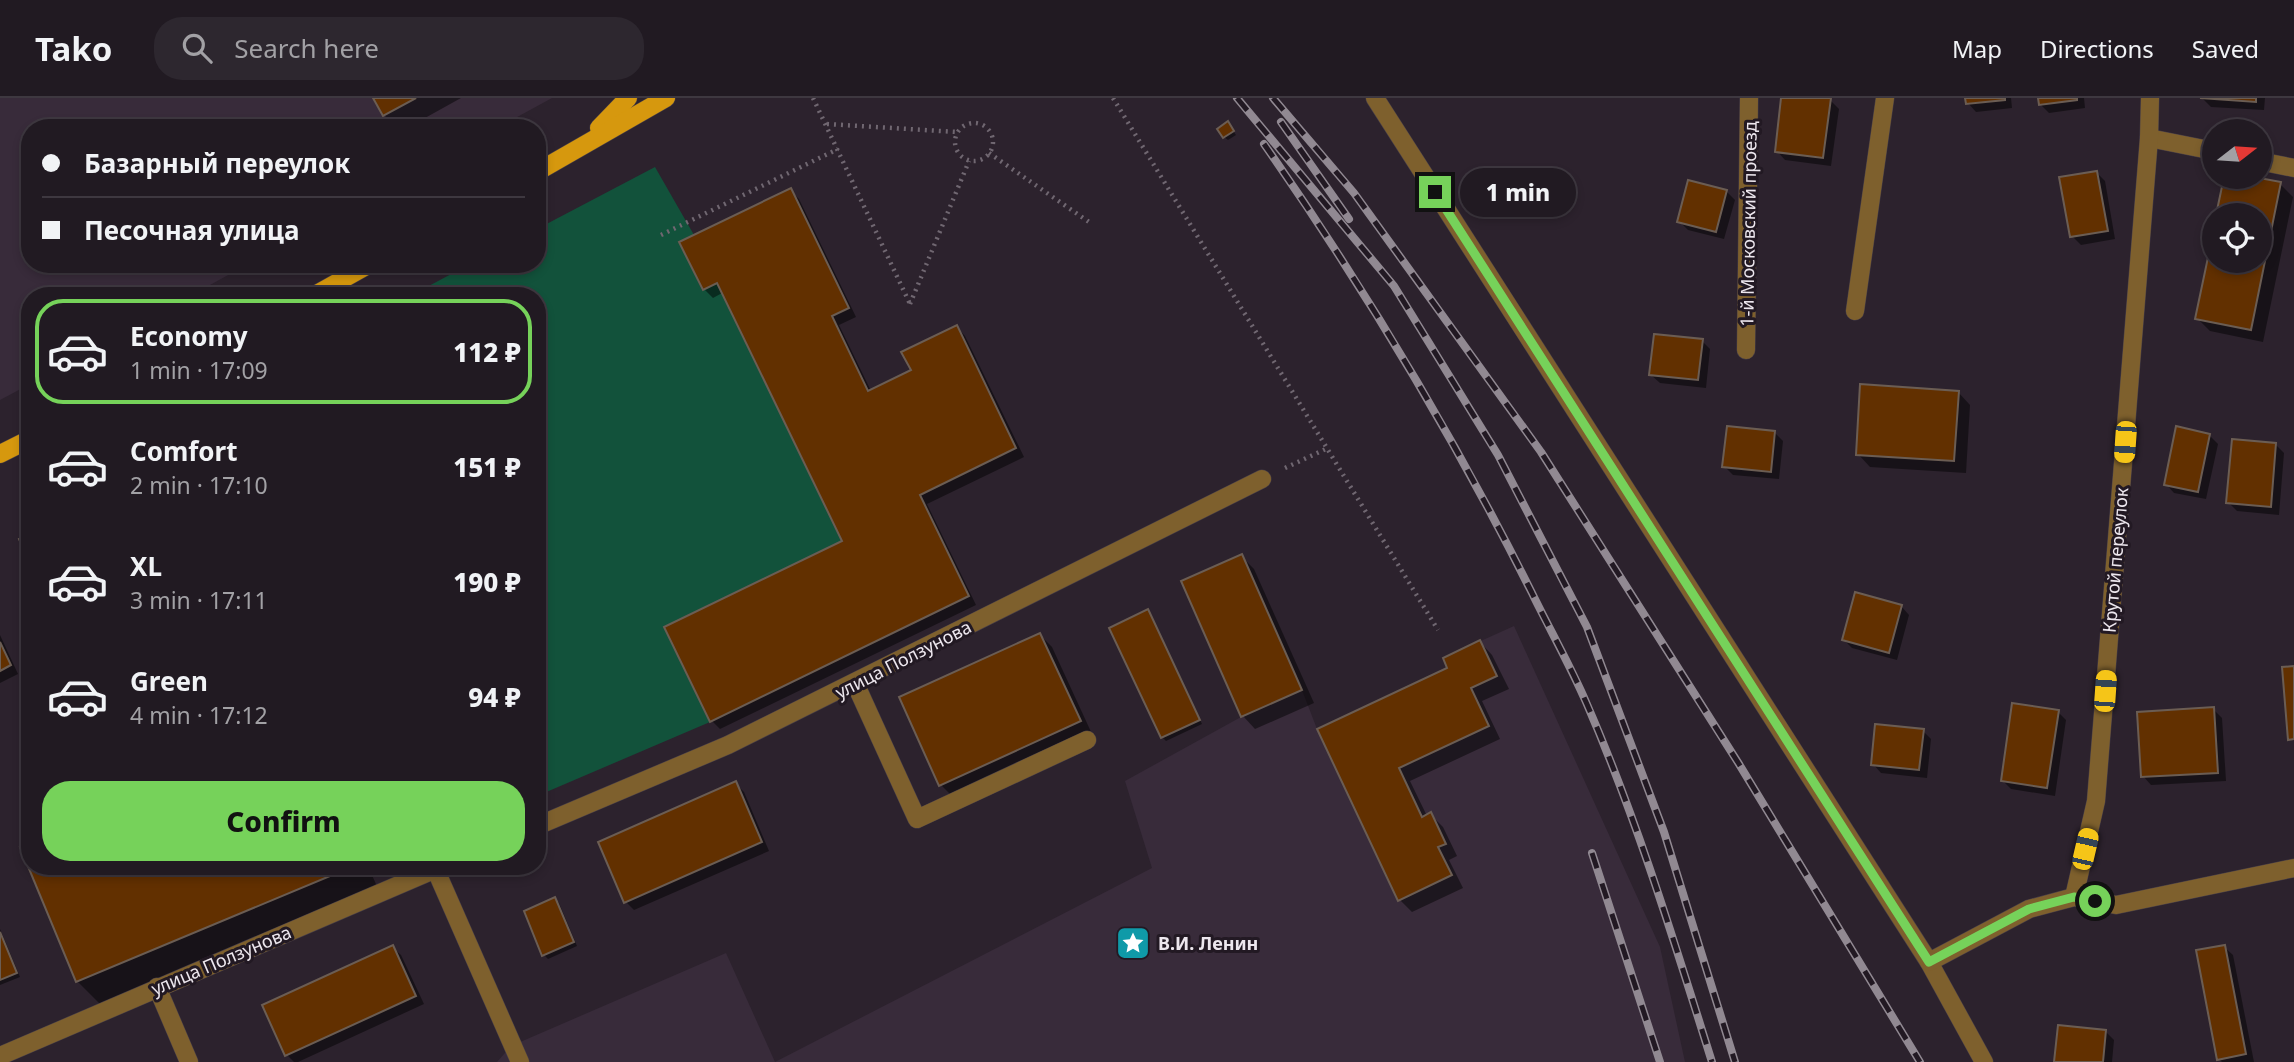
<!DOCTYPE html>
<meta charset="utf-8">
<style>
body{margin:0;font-family:"Noto Sans",sans-serif;background:#2d272f;color:#f1f3f6;height:100vh;display:flex;flex-direction:column;font-size:26px;white-space:nowrap}
*{box-sizing:border-box;margin:0}
p{font-size:23px;color:#a2a1a5}
.icon{flex:none;width:38px;height:38px;fill:none;stroke:currentColor;stroke-width:2;stroke-linecap:round;stroke-linejoin:round}
.map{position:relative;flex:1;overflow:hidden}
.details{position:absolute;left:21px;top:189px;width:525px;height:588px;display:flex;flex-direction:column;background:#211a22;border-radius:28px;box-shadow:0 4px 10px #0003,0 0 0 2px #3e3840}
.details>*{flex:none}
.banner{position:absolute;left:21px;top:21px;width:525px;height:154px;border-radius:28px;box-shadow:0 4px 10px #0003,0 0 0 2px #3e3840;display:grid;align-content:center;height:154px;padding:0 21px;background:#211a22}
.needle{width:46px;rotate:73deg}
.buttons{position:absolute;left:2202px;top:21px;display:grid;gap:14px}
.buttons a{display:grid;place-items:center;width:70px;height:70px;border-radius:50%;background:#211a22;box-shadow:0 4px 10px #0003,0 0 0 2px #3e3840;font-size:35px}
.end{position:absolute;width:32px;height:32px;margin:-16px;border:9px solid #76d25a;background:#111;box-shadow:0 0 0 4px #111}
.from{border-radius:50%}
.bubble{position:absolute;height:49px;border-radius:24px;background:#211a22;box-shadow:0 4px 10px #0003,0 0 0 2px #3e3840;font-size:23px;font-weight:800;line-height:49px;text-align:center}
.car{position:absolute;width:21px;height:42px;margin:-21px -10px;border-radius:9px;box-shadow:0 0 5px 2px #0007;background:linear-gradient(#f5c518 24%,#345 0 40%,#f5c518 0 76%,#345 0 86%,#f5c518 0)}
.banner b{display:flex;align-items:center;gap:24px;height:66px;font-size:26px}
.banner b+b{border-top:2px solid #3e3840}
.banner i{width:18px;height:18px;background:#f1f3f6}
ul{padding:12px 0 0;list-style:none}
li{display:flex;align-items:center;gap:21px;height:105px;margin:0 14px 10px;padding:0 7px;border:4px solid transparent;border-radius:28px}
li div{flex:1}
li b{display:block;font-size:26px}
li em{font-style:normal;font-weight:800}
li.on{border-color:#76d25a}
li>.icon{width:63px;height:63px;stroke-width:1.5}
.button{display:flex;gap:14px;margin-top:auto;padding:14px 21px}
.button a{flex:1;height:80px;border-radius:28px;background:#76d25a;color:#111;font-size:28px;font-weight:800;line-height:80px;text-align:center}
header{display:flex;align-items:center;gap:42px;box-sizing:border-box;height:98px;padding:0 35px;background:#211a22;border-bottom:2px solid #3e3840}
header strong{font-size:33px}
nav{display:flex;gap:38px;margin-inline-start:auto;font-size:24px}
.search{width:490px;height:63px;background:#2d272f;display:flex;align-items:center;gap:18px;box-sizing:border-box;padding:0 24px;border-radius:28px;color:#a2a1a5;font-size:26px}
.map>svg:first-child{display:block}
.built{fill:#382b3a}
.green{fill:#12523b}
.shadow{fill:#0007}
.building{fill:#623000;stroke:#6b5d53;stroke-width:2}
.lines{fill:none;stroke-linecap:round;stroke-linejoin:round}
.minor-casing{stroke:#473e48;stroke-width:19}
.major-casing{stroke:#473e48;stroke-width:19}
.path{stroke:#706771;stroke-width:4.5;stroke-dasharray:2 5;stroke-linecap:butt}
.minor{stroke:#7e602d;stroke-width:18}
.major{stroke:#d6980e;stroke-width:18}
.rail-casing{stroke:#918992;stroke-width:8}
.rail{stroke:#221923;stroke-width:5;stroke-dasharray:16;stroke-linecap:butt}
.route{stroke:#76d25a;stroke-width:9}
.labels{text-anchor:middle;dominant-baseline:central;stroke-width:6;stroke-linejoin:round;paint-order:stroke}
.street-label{font-size:18px;fill:#ede7ee;stroke:#221923}
.poi-label{font-size:18px;font-weight:bold;fill:#ede7ee;stroke:#221923;text-anchor:start}
</style>
<header>
<strong>Tako</strong>
<div class="search"><svg class="icon" aria-label="search" viewBox="0 0 24 24"><circle cx="10" cy="10" r="6"/><path d="M15 15l6 6"/></svg>Search here</div>
<nav><a>Map</a><a>Directions</a><a>Saved</a></nav>
</header>
<div class="map">
<svg width="2294" height="964" viewBox="0 0 2294 964">
<rect width="100%" height="100%" fill="#2c222d"/>
<g class="built">
<polygon points="0,0 552,0 497,30 30,30 30,166 248,166 190,198 30,198 30,286 0,302"/>
<polygon points="1514,528 1660,849 1685,964 497,964 511,948 726,855 775,964 1152,770 1125,683 1241,619 1302,592 1317,631 1447,570 1443,560"/>
</g>
<polygon class="green" points="655,69 694,137 680,145 702,192 717,185 842,443 710,624 537,698 537,198 410,198 470,166 537,166 537,131"/>
<g class="shadow">
<polygon points="375,0 461,0 407,30 397,30 384,17"/>
<polygon points="1783,0 1830,2 1839,11 1831,68 1785,62 1777,53"/>
<polygon points="1967,0 2011,0 2012,10 1976,14 1968,5"/>
<polygon points="2039,0 2084,0 2085,10 2049,15 2040,6"/>
<polygon points="2202,0 2265,0 2264,12 2211,9"/>
<polygon points="1228,26 1236,37 1228,42 1224,39"/>
<polygon points="2096,74 2105,83 2115,141 2081,147 2072,138"/>
<polygon points="2226,79 2245,79 2280,86 2293,99 2263,244 2210,233 2197,220 2214,163 2259,163 2259,117 2218,117"/>
<polygon points="790,92 799,101 856,219 839,227 871,293 913,273 957,229 965,238 1024,359 927,406 976,507 720,631 712,623 845,444 724,194 713,200 704,191"/>
<polygon points="1726,93 1735,102 1724,141 1688,132 1679,123"/>
<polygon points="1702,243 1710,251 1706,290 1660,285 1651,277"/>
<polygon points="1958,294 1970,307 1966,375 1870,369 1858,356"/>
<polygon points="1774,334 1783,343 1779,381 1733,377 1724,368"/>
<polygon points="2209,337 2218,346 2206,401 2174,395 2166,386"/>
<polygon points="2276,347 2284,355 2279,417 2237,413 2228,404"/>
<polygon points="1241,458 1254,471 1314,605 1255,631 1243,618 1184,484"/>
<polygon points="1901,508 1909,517 1897,562 1852,550 1844,542"/>
<polygon points="1148,513 1151,517 1202,626 1166,643 1162,639"/>
<polygon points="0,537 18,576 0,585"/>
<polygon points="1040,537 1052,549 1092,636 953,699 941,687"/>
<polygon points="1480,544 1492,557 1509,591 1482,603 1500,641 1410,683 1427,718 1431,717 1443,729 1457,758 1449,762 1463,790 1412,814 1400,802 1320,632 1450,571"/>
<polygon points="2213,611 2222,620 2226,683 2151,687 2143,678"/>
<polygon points="2058,614 2066,622 2055,698 2011,691 2003,683"/>
<polygon points="1923,633 1931,641 1927,680 1881,675 1873,666"/>
<polygon points="735,685 744,694 769,753 634,812 626,804"/>
<polygon points="30,768 368,768 379,793 102,908 77,883"/>
<polygon points="555,801 559,805 577,848 548,861 544,857"/>
<polygon points="0,831 20,879 0,887"/>
<polygon points="392,849 401,857 424,906 298,964 294,964 287,957"/>
<polygon points="2224,849 2233,857 2254,964 2222,964 2219,961"/>
<polygon points="2106,934 2114,942 2112,964 2056,964"/>
</g>
<g class="building">
<polygon points="373,0 416,0 383,18"/>
<polygon points="1781,0 1831,0 1823,60 1775,54"/>
<polygon points="1965,0 2005,0 2005,2 1966,6"/>
<polygon points="2038,0 2077,0 2077,2 2039,7"/>
<polygon points="2200,0 2256,0 2256,4"/>
<polygon points="1228,23 1234,33 1223,40 1217,31"/>
<polygon points="2097,73 2108,133 2070,139 2059,79"/>
<polygon points="2224,79 2254,79 2281,84 2251,232 2195,221 2214,131 2214,163 2259,163 2259,117 2216,117"/>
<polygon points="1688,82 1727,92 1716,134 1677,124"/>
<polygon points="791,90 849,210 832,218 868,293 911,272 901,254 957,227 1016,350 920,397 969,498 710,624 664,529 842,443 717,185 703,192 679,144"/>
<polygon points="1654,236 1703,241 1698,282 1649,277"/>
<polygon points="1860,286 1959,293 1954,363 1856,357"/>
<polygon points="1727,328 1775,333 1771,374 1722,369"/>
<polygon points="2176,328 2210,336 2198,394 2164,387"/>
<polygon points="2232,341 2276,345 2271,409 2226,405"/>
<polygon points="30,436 30,466 19,441"/>
<polygon points="1242,456 1302,592 1241,619 1181,483"/>
<polygon points="1855,494 1902,507 1889,555 1842,542"/>
<polygon points="1148,511 1200,622 1161,640 1109,530"/>
<polygon points="1040,535 1081,623 939,688 899,599"/>
<polygon points="1480,542 1497,578 1471,590 1489,628 1399,670 1422,719 1431,714 1446,746 1438,749 1452,777 1398,803 1317,631 1447,570 1443,560"/>
<polygon points="0,544 11,567 0,573"/>
<polygon points="2294,568 2294,641 2288,642 2282,569"/>
<polygon points="2012,605 2059,612 2047,690 2001,683"/>
<polygon points="2214,609 2218,675 2141,679 2137,614"/>
<polygon points="1875,626 1924,631 1919,672 1871,667"/>
<polygon points="736,683 762,744 624,805 598,744"/>
<polygon points="30,745 30,768 354,768 76,884 20,749"/>
<polygon points="555,799 574,844 542,858 524,813"/>
<polygon points="0,834 17,875 0,882"/>
<polygon points="393,847 416,898 285,958 262,907"/>
<polygon points="2225,847 2246,956 2217,962 2196,852"/>
<polygon points="2058,927 2106,932 2103,964 2054,964"/>
</g>
<g class="lines">
<g class="minor-casing">
<g id="minor">
<polyline points="1375,0 1929,864 1984,964"/>
<polyline points="2149,40 2214,53"/>
<polyline points="2259,63 2294,70"/>
<polyline points="1855,213 1885,0"/>
<polyline points="1746,252 1749,0"/>
<polyline points="855,585 917,721 1087,642"/>
<polyline points="537,728 728,647 1262,381"/>
<polyline points="434,768 520,964"/>
<polyline points="2074,799 2096,703 2149,40 2150,0"/>
<polyline points="1929,864 2029,811 2074,799 2116,807 2294,770"/>
<polyline points="157,889 189,964"/>
<polyline points="0,958 443,768"/>
</g>
</g>
<g class="major-casing">
<g id="major">
<polyline points="599,30 628,0"/>
<polyline points="537,74 666,0"/>
<polyline points="313,198 370,166"/>
<polyline points="0,356 30,341"/>
</g>
</g>
<g class="path">
<polyline points="813,0 910,206"/>
<polyline points="1113,0 1438,532"/>
<circle cx="974" cy="44" r="19"/>
<polyline points="827,26 957,34"/>
<polyline points="989,55 1089,124"/>
<polyline points="661,137 838,51"/>
<polyline points="910,206 969,63"/>
<polyline points="1285,370 1328,350"/>
</g>
<use href="#minor" class="minor"/>
<use href="#major" class="major"/>
<g class="rail-casing">
<g id="rail">
<polyline points="1237,0 1394,188 1498,357 1587,529 1664,734 1735,964"/>
<polyline points="1273,0 1354,95 1541,354 1739,666 1920,964"/>
<polyline points="1281,24 1349,121"/>
<path d="M1264,46C1364,189 1454,339 1532,495C1550,532 1570,567 1586,604C1637,721 1674,843 1712,964"/>
<polyline points="1592,755 1660,964"/>
</g>
</g>
<use href="#rail" class="rail"/>
</g>
<g class="lines">
<polyline class="route" points="1435,94 1929,864 2029,811 2074,799 2095,803"/>
</g>
<defs>
<g id="sight-square" transform="scale(1.75)"><rect x="-9" y="-9" width="18" height="18" rx="4" fill="#0f9aa8" stroke="#221923"/><path d="M0-6L1.8-2.2L6-1.7L2.9 1.2L3.7 5.4L0 3.3L-3.7 5.4L-2.9 1.2L-6-1.7L-1.8-2.2Z" fill="#fff"/></g>
</defs>
<g fill-rule="evenodd">
<use href="#sight-square" x="1133" y="845"/>
</g>
<g class="labels">
<g class="street-label">
<text transform="translate(1748 126) rotate(-89)">1-й Московский проезд</text>
<text transform="translate(2115 462) rotate(-85)">Крутой переулок</text>
<text transform="translate(903 561) rotate(-27)">улица Ползунова</text>
<text transform="translate(221 862) rotate(-23)">улица Ползунова</text>
</g>
<g class="poi-label">
<text x="1158" y="845">В.И. Ленин</text>
</g>
</g>
</svg>
<div class="buttons">
<a><svg class="needle" viewBox="-14 -14 28 28"><path d="M0-13l5 13h-10z" fill="#e53935"/><path d="M0 13l5-13h-10z" fill="#a2a1a5"/></svg></a>
<a><svg class="icon" aria-label="locate" viewBox="0 0 24 24"><circle cx="12" cy="12" r="6"/><path d="M12 2v4M12 18v4M2 12h4M18 12h4"/></svg></a>
</div>
<i class="end from" style="left:2095px;top:803px"></i>
<i class="end" style="left:1435px;top:94px"></i>
<div class="bubble" style="left:1460px;top:70px;width:116px">1 min</div>
<i class="car" style="left:2125px;top:344px;rotate:184deg"></i>
<i class="car" style="left:2105px;top:593px;rotate:4deg"></i>
<i class="car" style="left:2085px;top:751px;rotate:13deg"></i>
<div class="banner">
<b><i class="from"></i>Базарный переулок</b>
<b><i></i>Песочная улица</b>
</div>
<section class="details">
<ul>
<li class="on"><svg class="icon" aria-label="car" viewBox="0 0 24 24"><path d="M5 17H2v-5l4-1 3-4h7l3 4 3 1v5h-3M9 17h6M6 11h13"/><circle cx="7" cy="17" r="2"/><circle cx="17" cy="17" r="2"/></svg><div><b>Economy</b><p>1 min · 17:09</p></div><em>112 ₽</em></li>
<li><svg class="icon" aria-label="car" viewBox="0 0 24 24"><path d="M5 17H2v-5l4-1 3-4h7l3 4 3 1v5h-3M9 17h6M6 11h13"/><circle cx="7" cy="17" r="2"/><circle cx="17" cy="17" r="2"/></svg><div><b>Comfort</b><p>2 min · 17:10</p></div><em>151 ₽</em></li>
<li><svg class="icon" aria-label="car" viewBox="0 0 24 24"><path d="M5 17H2v-5l4-1 3-4h7l3 4 3 1v5h-3M9 17h6M6 11h13"/><circle cx="7" cy="17" r="2"/><circle cx="17" cy="17" r="2"/></svg><div><b>XL</b><p>3 min · 17:11</p></div><em>190 ₽</em></li>
<li><svg class="icon" aria-label="car" viewBox="0 0 24 24"><path d="M5 17H2v-5l4-1 3-4h7l3 4 3 1v5h-3M9 17h6M6 11h13"/><circle cx="7" cy="17" r="2"/><circle cx="17" cy="17" r="2"/></svg><div><b>Green</b><p>4 min · 17:12</p></div><em>94 ₽</em></li>
</ul>
<div class="button"><a>Confirm</a></div>
</section>
</div>
